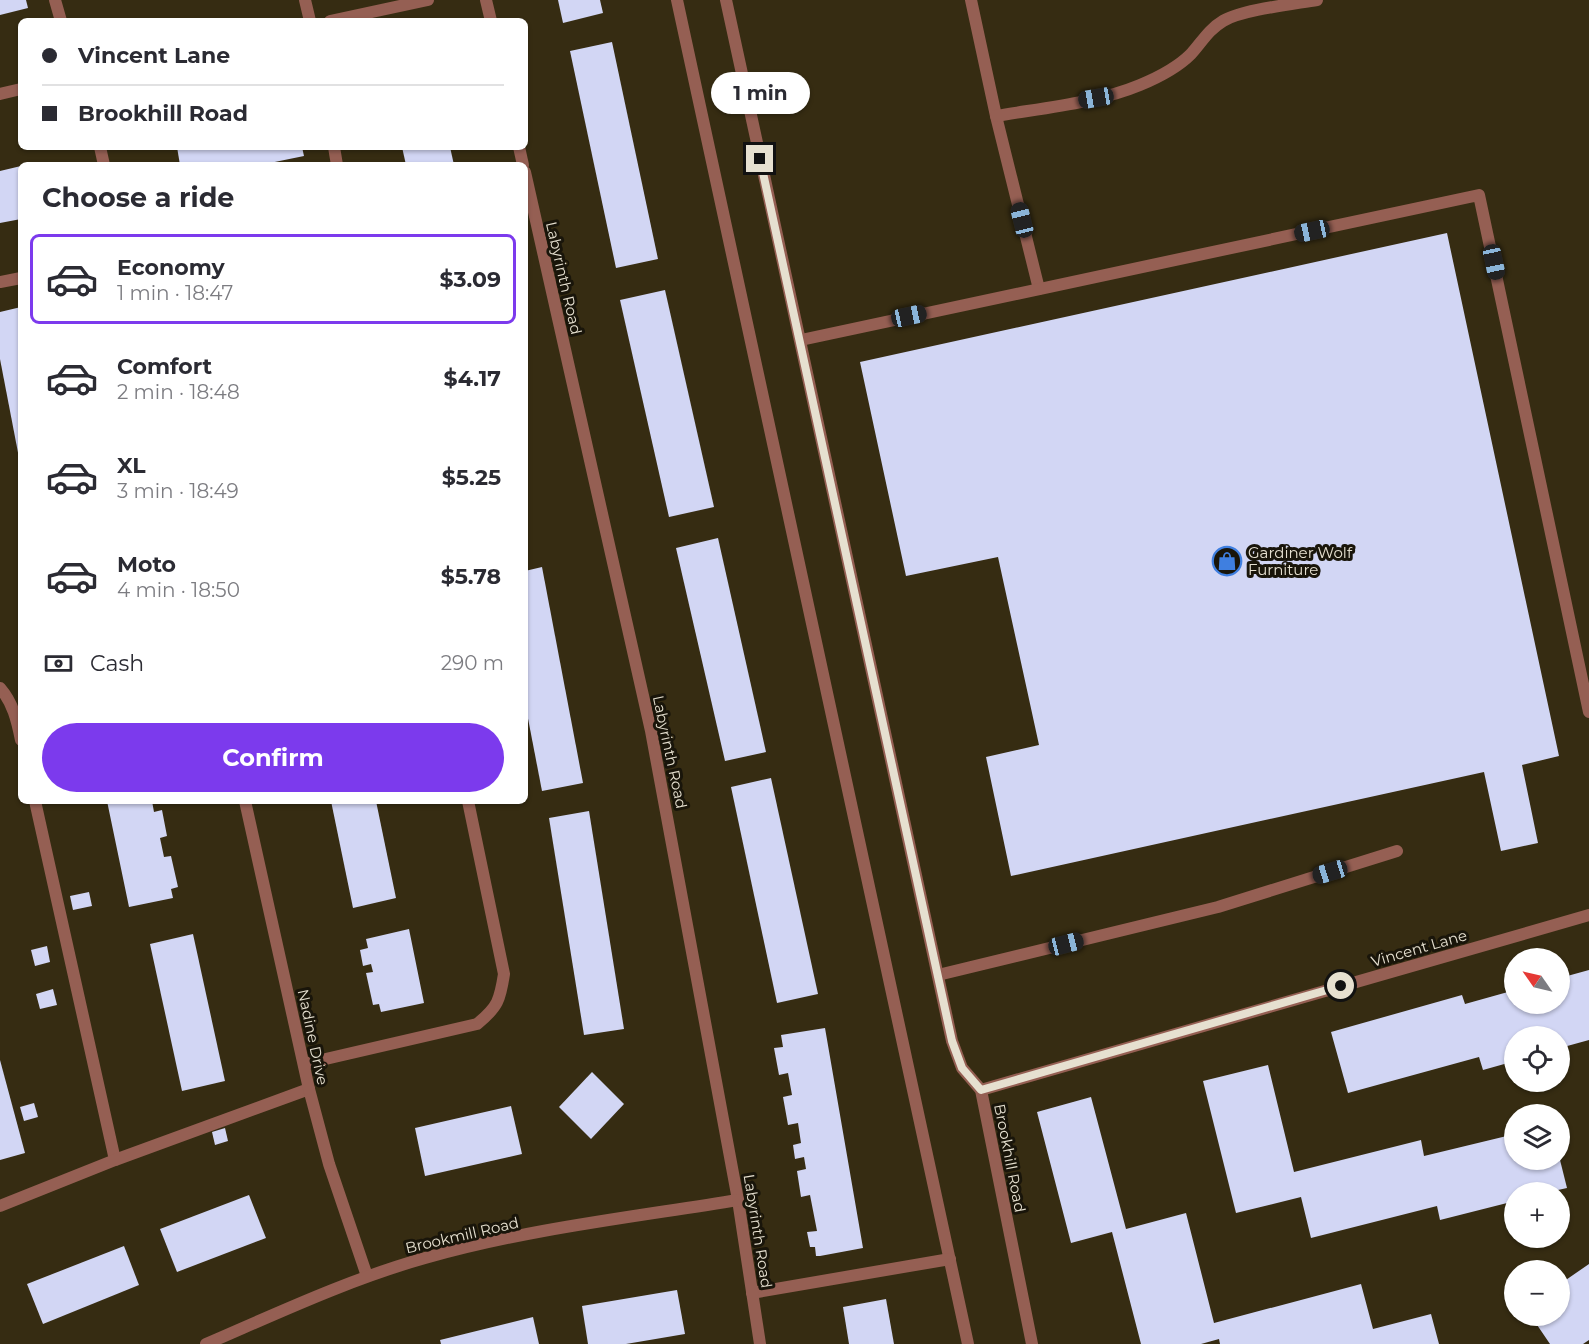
<!DOCTYPE html>
<meta charset="utf-8">
<style>
body{margin:0;font-family:Montserrat,sans-serif;background:#f7f7f7;color:#2b2b33;height:100vh;display:flex;flex-direction:column;font-size:22px;white-space:nowrap}
*{box-sizing:border-box;margin:0}
p{font-size:20px;color:#7c7c81}
.icon{flex:none;width:33px;height:33px;fill:none;stroke:currentColor;stroke-width:2;stroke-linecap:round;stroke-linejoin:round}
.map{position:relative;flex:1;overflow:hidden}
.sheet{position:absolute;left:18px;top:162px;width:510px;height:642px;display:flex;flex-direction:column;background:#fff;border-radius:9px;box-shadow:0 2px 4px #0004}
.sheet>*{flex:none}
.guide{position:absolute;left:18px;top:18px;width:510px;height:132px;border-radius:9px;box-shadow:0 2px 4px #0004;display:grid;align-content:center;height:132px;padding:0 24px;background:#fff}
.needle{width:39px;rotate:304deg}
.fabs{position:absolute;left:1504px;top:948px;display:grid;gap:12px}
.fabs a{display:grid;place-items:center;width:66px;height:66px;border-radius:50%;background:#fff;box-shadow:0 2px 4px #0004;font-size:30px}
.end{position:absolute;width:27px;height:27px;margin:-14px;border:8px solid #e6e0d0;background:#111;box-shadow:0 0 0 3px #111}
.from{border-radius:50%}
.bubble{position:absolute;height:42px;border-radius:21px;background:#fff;box-shadow:0 2px 4px #0004;font-size:20px;font-weight:700;line-height:42px;text-align:center}
.car{position:absolute;width:18px;height:36px;margin:-18px -9px;border-radius:8px;box-shadow:0 0 4px 2px #0007;background:linear-gradient(#222 24%,#8ab4d8 0 40%,#222 0 76%,#8ab4d8 0 86%,#222 0)}
.guide b{display:flex;align-items:center;gap:21px;height:57px;font-size:22px}
.guide b+b{border-top:2px solid #e1e1e2}
.guide i{width:15px;height:15px;background:#2b2b33}
ul{padding:0;list-style:none}
li{display:flex;align-items:center;gap:18px;height:90px;margin:0 12px 9px;padding:0 12px;border:3px solid transparent;border-radius:9px}
li div{flex:1}
li b{display:block;font-size:22px}
li em{font-style:normal;font-weight:700}
li.current{border-color:#7c3aed}
li>.icon{width:54px;height:54px;stroke-width:1.5}
h2{padding:0 24px;font-size:27px;line-height:72px}
.pay{display:flex;align-items:center;gap:15px;height:66px;padding:0 24px;font-size:22px}
.pay p{margin-inline-start:auto}
.primary-button{display:flex;gap:12px;margin-top:auto;padding:12px 24px}
.primary-button a{flex:1;height:69px;border-radius:36px;background:#7c3aed;color:#fff;font-size:24px;font-weight:700;line-height:69px;text-align:center}
.map>svg:first-child{display:block}
.building{fill:#d2d6f4}
.lines{fill:none;stroke-linecap:round;stroke-linejoin:round}
.lane{stroke:#955f53;stroke-width:12}
.street{stroke:#955f53;stroke-width:12}
.route{stroke:#e6e0d0;stroke-width:8}
.labels{text-anchor:middle;dominant-baseline:central;stroke-width:6;stroke-linejoin:round;paint-order:stroke}
.street-label{font-size:15px;fill:#e6e0d0;stroke:#19150a}
.poi-label{font-size:15px;fill:#e6e0d0;stroke:#19150a;text-anchor:start}
</style>
<div class="map">
<svg width="1589" height="1344" viewBox="0 0 1589 1344">
<rect width="100%" height="100%" fill="#362c12"/>
<g class="building">
<polygon points="0,0 26,0 28,8 0,15"/>
<polygon points="558,0 600,0 603,13 563,23"/>
<polygon points="612,42 658,259 616,268 570,51"/>
<polygon points="177,147 302,147 304,156 260,165 180,165"/>
<polygon points="402,147 450,147 454,165 406,165"/>
<polygon points="21,166 21,219 0,223 0,171"/>
<polygon points="1447,233 1559,756 1522,765 1538,843 1501,851 1484,772 1011,876 986,757 1039,745 998,557 906,576 860,362"/>
<polygon points="665,290 714,507 669,517 620,300"/>
<polygon points="21,307 21,463 20,463 0,359 0,312"/>
<polygon points="718,538 766,752 725,761 676,548"/>
<polygon points="542,567 583,783 542,791 525,703 525,571"/>
<polygon points="771,778 818,994 777,1003 731,787"/>
<polygon points="107,801 152,801 154,812 162,810 167,836 160,838 164,857 171,856 178,887 171,889 173,898 129,907"/>
<polygon points="331,801 376,801 396,898 353,908"/>
<polygon points="589,811 624,1029 584,1035 549,818"/>
<polygon points="89,892 92,906 73,910 70,896"/>
<polygon points="409,929 424,1003 381,1012 379,1004 373,1005 366,973 373,972 371,964 363,966 360,950 368,948 366,939"/>
<polygon points="193,934 225,1081 182,1091 150,944"/>
<polygon points="47,946 50,962 35,966 31,950"/>
<polygon points="1589,970 1589,1040 1560,1048 1560,1036 1515,1036 1515,1061 1483,1070 1479,1057 1348,1093 1331,1032 1462,995 1465,1004 1515,990 1515,1004 1560,1004 1560,978"/>
<polygon points="53,989 57,1005 40,1009 36,994"/>
<polygon points="825,1028 863,1248 820,1256 816,1256 815,1247 810,1247 807,1232 817,1231 810,1195 801,1197 797,1171 806,1169 804,1157 795,1159 793,1145 801,1143 798,1123 788,1125 783,1097 792,1095 788,1073 779,1075 774,1048 783,1047 781,1035"/>
<polygon points="0,1060 25,1153 0,1160"/>
<polygon points="1268,1065 1294,1172 1421,1140 1424,1156 1515,1134 1515,1160 1560,1160 1567,1188 1549,1192 1515,1192 1515,1201 1440,1220 1437,1206 1311,1238 1301,1197 1236,1213 1203,1081"/>
<polygon points="592,1072 624,1104 591,1139 559,1107"/>
<polygon points="1091,1097 1126,1229 1186,1213 1214,1323 1361,1284 1373,1329 1431,1314 1439,1344 1220,1344 1219,1339 1201,1344 1141,1344 1112,1232 1071,1243 1037,1112"/>
<polygon points="34,1103 38,1117 24,1121 20,1107"/>
<polygon points="511,1106 522,1154 425,1176 415,1128"/>
<polygon points="225,1128 228,1141 215,1145 212,1132"/>
<polygon points="249,1195 266,1238 177,1272 160,1229"/>
<polygon points="124,1246 139,1285 43,1324 27,1284"/>
<polygon points="1589,1264 1589,1340 1583,1344 1550,1344 1531,1316 1560,1316 1560,1284"/>
<polygon points="677,1290 685,1334 626,1344 588,1344 582,1306"/>
<polygon points="886,1299 894,1344 849,1344 843,1307"/>
<polygon points="533,1317 539,1344 441,1344 440,1340"/>
</g>
<g class="lines">
<g class="lane">
<polyline points="55,0 61,21"/>
<polyline points="305,0 310,21"/>
<polyline points="677,0 968,1344"/>
<polyline points="971,0 996,116 1039,289"/>
<path d="M996,116C1043,108 1097,103 1140,85C1157,78 1177,68 1191,54C1202,42 1208,30 1223,21C1241,10 1294,4 1317,0"/>
<polyline points="334,147 337,165"/>
<polyline points="0,282 21,278"/>
<polyline points="801,340 1479,195 1589,712"/>
<path d="M0,688C13,703 17,720 21,740"/>
<polyline points="35,801 115,1160"/>
<polyline points="938,975 1218,907 1397,851"/>
<path d="M304,1064L477,1024C498,1007 500,1000 504,974L468,801"/>
<polyline points="0,1206 115,1160 309,1089"/>
<polyline points="752,1293 950,1259"/>
</g>
<g class="street">
<polyline points="486,0 491,21"/>
<polyline points="726,0 952,1041 962,1068 981,1090 1032,1344"/>
<polyline points="330,21 428,0"/>
<polyline points="0,94 21,89"/>
<polyline points="100,147 104,165"/>
<polyline points="519,147 523,165"/>
<polyline points="525,172 651,731 738,1200 760,1344"/>
<polyline points="245,801 309,1089 329,1164 367,1276"/>
<polyline points="981,1090 1589,915"/>
<path d="M206,1344C278,1313 350,1279 425,1258C526,1229 634,1217 738,1200"/>
</g>
</g>
<g class="lines">
<polyline class="route" points="760,159 952,1041 962,1068 981,1090 1341,986"/>
</g>
<defs>
<g id="shop-ring" transform="scale(1.5)"><circle r="9.5" fill="#19150a" stroke="#3f7fe0" stroke-width="1.5"/><path d="M-5-2.5h2.3a2.7 3.5 0 0 1 5.4 0H5L5.5 6h-11ZM-1.5-2.5h3a1.5 2.3 0 0 0-3 0Z" fill="#3f7fe0"/></g>
</defs>
<g fill-rule="evenodd">
<use href="#shop-ring" x="1227" y="561"/>
</g>
<g class="labels">
<g class="street-label">
<text transform="translate(564 278) rotate(77)">Labyrinth Road</text>
<text transform="translate(670 752) rotate(78)">Labyrinth Road</text>
<text transform="translate(1419 948) rotate(-16)">Vincent Lane</text>
<text transform="translate(313 1037) rotate(78)">Nadine Drive</text>
<text transform="translate(1010 1158) rotate(79)">Brookhill Road</text>
<text transform="translate(758 1231) rotate(81)">Labyrinth Road</text>
<text transform="translate(462 1235) rotate(-13)">Brookmill Road</text>
</g>
<g class="poi-label">
<text x="1248" y="552">Gardiner Wolf<tspan x="1248" dy="17">Furniture</tspan></text>
</g>
</g>
</svg>
<div class="fabs">
<a><svg class="needle" viewBox="-14 -14 28 28"><path d="M0-13l5 13h-10z" fill="#e53935"/><path d="M0 13l5-13h-10z" fill="#7c7c81"/></svg></a>
<a><svg class="icon" aria-label="locate" viewBox="0 0 24 24"><circle cx="12" cy="12" r="6"/><path d="M12 2v4M12 18v4M2 12h4M18 12h4"/></svg></a>
<a><svg class="icon" aria-label="layers" viewBox="0 0 24 24"><path d="M12 4l9 5-9 5-9-5zM3 14l9 5 9-5"/></svg></a>
<a>+</a>
<a>−</a>
</div>
<i class="end from" style="left:1341px;top:986px"></i>
<i class="end" style="left:760px;top:159px"></i>
<div class="bubble" style="left:711px;top:72px;width:99px">1 min</div>
<i class="car" style="left:1096px;top:98px;rotate:260deg"></i>
<i class="car" style="left:1022px;top:220px;rotate:346deg"></i>
<i class="car" style="left:1312px;top:231px;rotate:258deg"></i>
<i class="car" style="left:1494px;top:262px;rotate:168deg"></i>
<i class="car" style="left:909px;top:316px;rotate:78deg"></i>
<i class="car" style="left:1330px;top:872px;rotate:253deg"></i>
<i class="car" style="left:1066px;top:944px;rotate:76deg"></i>
<div class="guide">
<b><i class="from"></i>Vincent Lane</b>
<b><i></i>Brookhill Road</b>
</div>
<section class="sheet">
<h2>Choose a ride</h2>
<ul>
<li class="current"><svg class="icon" aria-label="car" viewBox="0 0 24 24"><path d="M5 17H2v-5l4-1 3-4h7l3 4 3 1v5h-3M9 17h6M6 11h13"/><circle cx="7" cy="17" r="2"/><circle cx="17" cy="17" r="2"/></svg><div><b>Economy</b><p>1 min · 18:47</p></div><em>$3.09</em></li>
<li><svg class="icon" aria-label="car" viewBox="0 0 24 24"><path d="M5 17H2v-5l4-1 3-4h7l3 4 3 1v5h-3M9 17h6M6 11h13"/><circle cx="7" cy="17" r="2"/><circle cx="17" cy="17" r="2"/></svg><div><b>Comfort</b><p>2 min · 18:48</p></div><em>$4.17</em></li>
<li><svg class="icon" aria-label="car" viewBox="0 0 24 24"><path d="M5 17H2v-5l4-1 3-4h7l3 4 3 1v5h-3M9 17h6M6 11h13"/><circle cx="7" cy="17" r="2"/><circle cx="17" cy="17" r="2"/></svg><div><b>XL</b><p>3 min · 18:49</p></div><em>$5.25</em></li>
<li><svg class="icon" aria-label="car" viewBox="0 0 24 24"><path d="M5 17H2v-5l4-1 3-4h7l3 4 3 1v5h-3M9 17h6M6 11h13"/><circle cx="7" cy="17" r="2"/><circle cx="17" cy="17" r="2"/></svg><div><b>Moto</b><p>4 min · 18:50</p></div><em>$5.78</em></li>
</ul>
<div class="pay"><svg class="icon" aria-label="cash" viewBox="0 0 24 24"><path d="M3 7h18v10H3z"/><circle cx="12" cy="12" r="2"/></svg>Cash<p>290 m</p></div>
<div class="primary-button"><a>Confirm</a></div>
</section>
</div>
